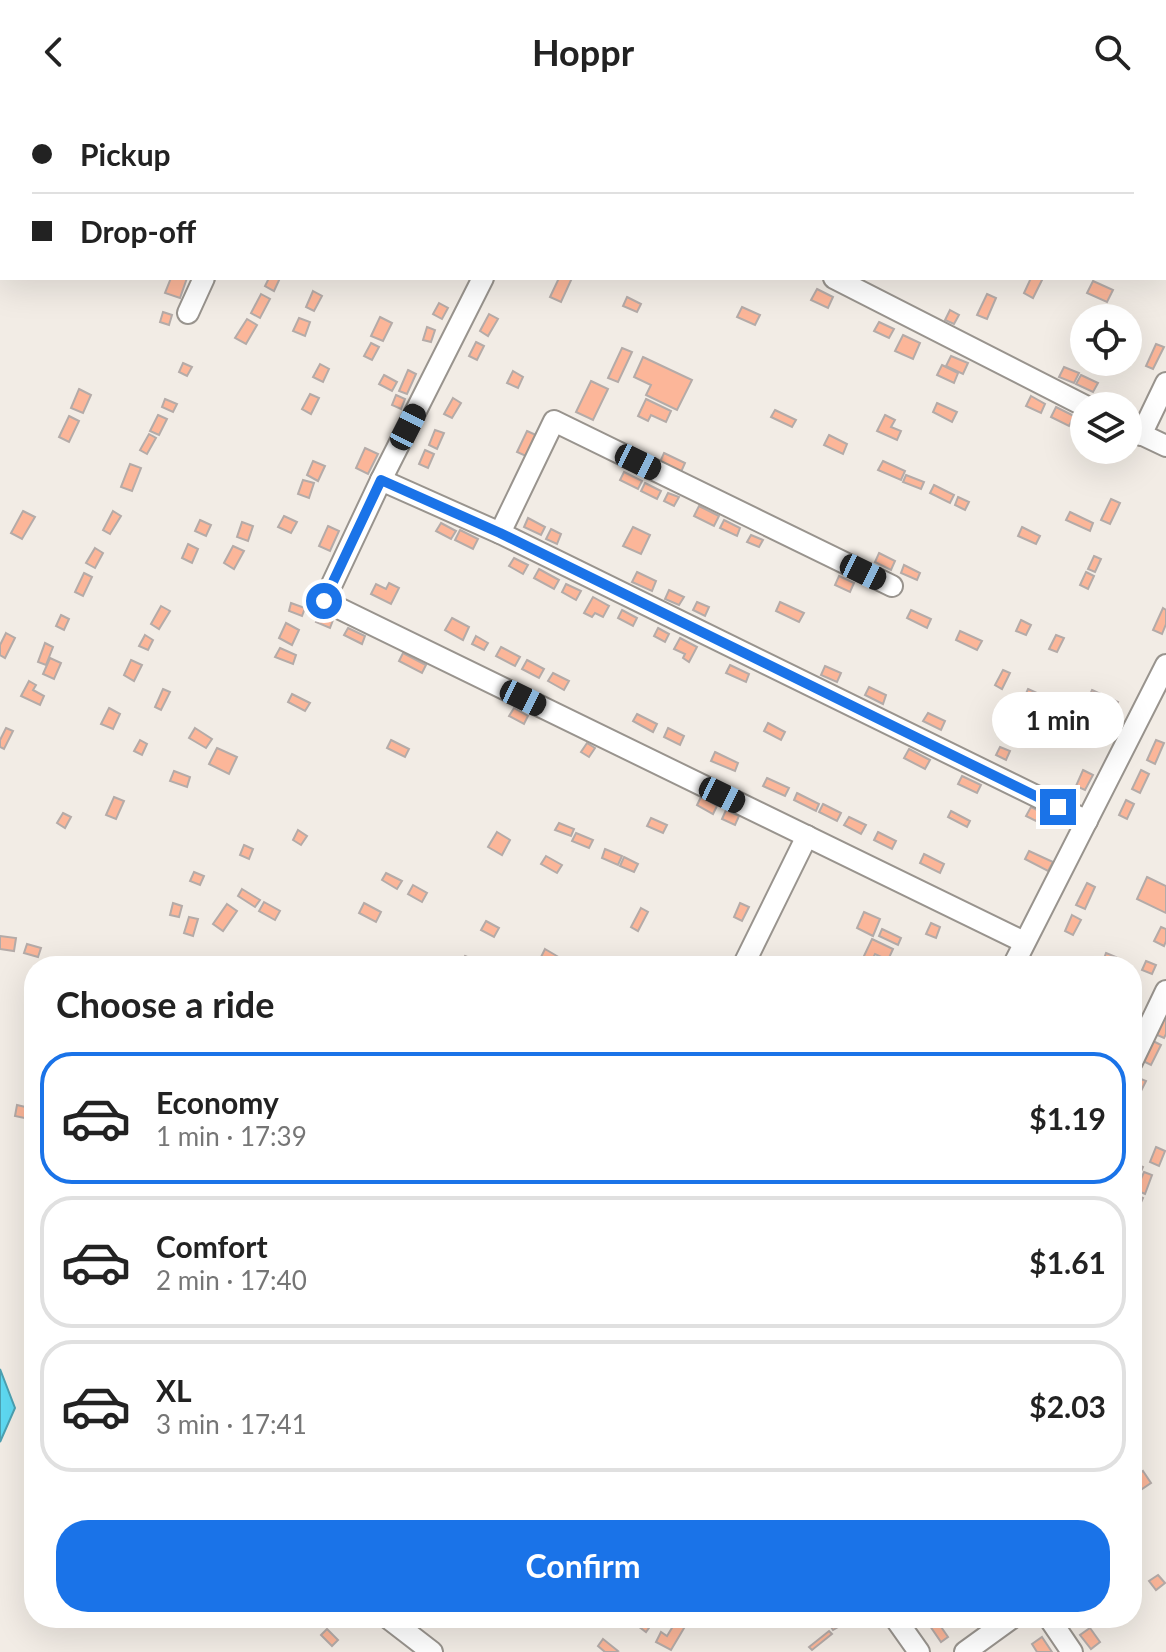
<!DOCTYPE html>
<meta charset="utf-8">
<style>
body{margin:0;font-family:Lato,sans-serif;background:#f6f6f6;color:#222;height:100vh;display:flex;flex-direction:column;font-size:30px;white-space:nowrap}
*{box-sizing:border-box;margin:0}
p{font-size:26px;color:#767676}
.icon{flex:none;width:44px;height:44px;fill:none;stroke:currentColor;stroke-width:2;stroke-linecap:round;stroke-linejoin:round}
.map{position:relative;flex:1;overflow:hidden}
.drawer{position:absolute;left:24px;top:852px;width:1118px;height:672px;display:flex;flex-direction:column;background:#fff;border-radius:32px;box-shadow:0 8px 32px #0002}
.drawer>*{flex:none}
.hud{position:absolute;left:0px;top:0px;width:1166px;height:176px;box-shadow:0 8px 32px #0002;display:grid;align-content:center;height:176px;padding:0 32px;background:#fff}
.buttons{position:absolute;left:1070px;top:200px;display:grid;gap:16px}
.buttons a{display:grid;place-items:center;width:72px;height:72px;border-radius:50%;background:#fff;box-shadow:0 8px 32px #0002;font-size:40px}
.end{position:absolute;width:36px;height:36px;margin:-18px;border:10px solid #1a73e8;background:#fff;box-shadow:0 0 0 4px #fff}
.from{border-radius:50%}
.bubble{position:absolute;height:56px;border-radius:28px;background:#fff;box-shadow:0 8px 32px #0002;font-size:26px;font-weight:700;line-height:56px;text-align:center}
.car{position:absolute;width:24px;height:48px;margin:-24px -12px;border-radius:10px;box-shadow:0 0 6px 2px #0007;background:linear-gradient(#222 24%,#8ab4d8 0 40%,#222 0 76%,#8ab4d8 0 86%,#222 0)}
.hud b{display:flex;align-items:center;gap:28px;height:76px;font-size:30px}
.hud b+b{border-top:2px solid #e0e0e0}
.hud i{width:20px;height:20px;background:#222}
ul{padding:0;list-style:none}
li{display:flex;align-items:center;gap:24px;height:132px;margin:0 16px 12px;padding:0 16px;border:4px solid #e0e0e0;border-radius:32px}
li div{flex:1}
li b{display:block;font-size:30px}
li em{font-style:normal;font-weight:700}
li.active{border-color:#1a73e8}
li>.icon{width:72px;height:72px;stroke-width:1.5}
h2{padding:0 32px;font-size:36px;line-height:96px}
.button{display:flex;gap:16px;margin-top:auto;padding:16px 32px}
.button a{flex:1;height:92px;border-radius:32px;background:#1a73e8;color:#fff;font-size:32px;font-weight:700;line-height:92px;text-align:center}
header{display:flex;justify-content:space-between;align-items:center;height:104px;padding:0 32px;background:#fff;font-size:36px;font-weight:700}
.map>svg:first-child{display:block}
.water{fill:#5ed9f2;stroke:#4ca1b2;stroke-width:2}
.building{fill:#fcb699;stroke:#b4aba8;stroke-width:2}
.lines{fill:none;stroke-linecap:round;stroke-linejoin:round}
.minor-casing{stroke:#99948e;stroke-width:24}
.minor{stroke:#fff;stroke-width:20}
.route{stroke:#1a73e8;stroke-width:10}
</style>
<header><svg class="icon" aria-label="back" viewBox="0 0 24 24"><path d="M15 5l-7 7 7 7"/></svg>Hoppr<svg class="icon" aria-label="search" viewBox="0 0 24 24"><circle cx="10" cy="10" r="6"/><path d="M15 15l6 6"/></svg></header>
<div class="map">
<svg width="1166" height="1548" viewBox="0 0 1166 1548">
<rect width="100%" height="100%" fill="#f2ece5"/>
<polygon class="water" points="0,1265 15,1304 0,1338"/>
<g class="building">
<polygon points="171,174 187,174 180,194 165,189"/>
<polygon points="269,174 280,174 274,187 265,182"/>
<polygon points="559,174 572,174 561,198 550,193"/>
<polygon points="1031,174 1043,174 1033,194 1024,189"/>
<polygon points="1093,177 1113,186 1107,198 1087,189"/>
<polygon points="817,185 833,193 828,204 811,196"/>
<polygon points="313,187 322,192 314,207 306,203"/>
<polygon points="261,190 270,195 260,214 251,209"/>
<polygon points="987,190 996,194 987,215 977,211"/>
<polygon points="627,193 641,200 637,208 623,202"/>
<polygon points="439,199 448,204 442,215 433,210"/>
<polygon points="742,203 760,211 755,221 737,213"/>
<polygon points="950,206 959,211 954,220 945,216"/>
<polygon points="163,208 172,211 169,221 160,218"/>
<polygon points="489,210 498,215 488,232 480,227"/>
<polygon points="380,213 392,219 383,237 371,232"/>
<polygon points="299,214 310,218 305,232 293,227"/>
<polygon points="247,215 257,221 246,240 235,234"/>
<polygon points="879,218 894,225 889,234 874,227"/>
<polygon points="427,223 435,226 431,238 423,236"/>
<polygon points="903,231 920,239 913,255 895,247"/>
<polygon points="476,238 484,242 477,256 469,252"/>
<polygon points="371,239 379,243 372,256 364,252"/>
<polygon points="1156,240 1164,243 1153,265 1146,262"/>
<polygon points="622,244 632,248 618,278 608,274"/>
<polygon points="951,252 968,259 963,270 946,262"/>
<polygon points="643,253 692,276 677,306 646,291 651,281 634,273"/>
<polygon points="183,259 192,263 187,272 179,268"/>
<polygon points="320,260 329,265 323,278 313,273"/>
<polygon points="942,261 958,269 954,279 937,271"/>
<polygon points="1064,263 1079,269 1074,279 1059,273"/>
<polygon points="408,266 416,270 407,290 399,287"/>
<polygon points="513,267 523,273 518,284 507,279"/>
<polygon points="384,271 397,278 392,287 379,280"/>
<polygon points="1081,271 1098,279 1093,288 1076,280"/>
<polygon points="591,277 608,285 593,316 576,308"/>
<polygon points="79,285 91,291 83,309 71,304"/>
<polygon points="310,290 319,294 311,310 302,305"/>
<polygon points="396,291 405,295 401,305 392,301"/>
<polygon points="1031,292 1045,300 1041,309 1026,302"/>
<polygon points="453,294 461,299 452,314 444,310"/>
<polygon points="165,295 177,300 173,308 162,303"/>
<polygon points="646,295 671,307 666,318 651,311 648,317 638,312"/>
<polygon points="937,299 957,308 952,318 933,308"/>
<polygon points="1056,303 1074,312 1069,322 1051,313"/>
<polygon points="775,306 796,316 792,323 771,313"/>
<polygon points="158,311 167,315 159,331 150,327"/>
<polygon points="885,311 895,316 891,323 901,327 897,336 877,327"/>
<polygon points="69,312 79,317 69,338 59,333"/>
<polygon points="435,326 444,329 437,345 429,341"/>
<polygon points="527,327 536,331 526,352 517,348"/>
<polygon points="149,330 156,334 147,350 140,346"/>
<polygon points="829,331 847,340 843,350 824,341"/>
<polygon points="365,344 378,350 368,370 356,364"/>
<polygon points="425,346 434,350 428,364 419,360"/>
<polygon points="664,349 685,359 681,368 660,358"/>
<polygon points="313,357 325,362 318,377 307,371"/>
<polygon points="883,357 905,367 901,376 878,366"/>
<polygon points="130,360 141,364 132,387 121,383"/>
<polygon points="624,368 642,377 638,385 620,376"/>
<polygon points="906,371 924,378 921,385 903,378"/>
<polygon points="303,376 314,379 309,394 298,390"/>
<polygon points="645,379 661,387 657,395 641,387"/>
<polygon points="934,381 954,391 950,399 930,389"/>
<polygon points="668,389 679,393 674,402 664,397"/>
<polygon points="958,393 969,398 965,406 955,401"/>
<polygon points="1111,395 1120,399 1110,420 1101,416"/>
<polygon points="699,402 719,412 714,422 694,412"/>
<polygon points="23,407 35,413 22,435 11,429"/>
<polygon points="113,407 121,412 110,430 103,426"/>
<polygon points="1070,408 1093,419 1090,427 1066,416"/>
<polygon points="284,412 297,418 291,429 278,423"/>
<polygon points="528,414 545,423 541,431 524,423"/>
<polygon points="200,416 211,421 206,432 195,427"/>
<polygon points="724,416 740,424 737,432 720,424"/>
<polygon points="242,418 253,422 248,437 237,433"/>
<polygon points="441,419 456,427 451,435 436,427"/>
<polygon points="328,422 339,427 330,447 319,442"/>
<polygon points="633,423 650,431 641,450 623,442"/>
<polygon points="1022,423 1040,432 1036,440 1018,432"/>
<polygon points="551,425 561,430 557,440 546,435"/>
<polygon points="460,426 478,435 473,445 455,436"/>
<polygon points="751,431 763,436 759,443 747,438"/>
<polygon points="188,440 198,445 192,459 182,454"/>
<polygon points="233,442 244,447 234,465 224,459"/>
<polygon points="95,444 103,449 95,464 86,459"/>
<polygon points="879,449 895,457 891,466 875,458"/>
<polygon points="1094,452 1101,455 1095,468 1088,465"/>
<polygon points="514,454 528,461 523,470 509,462"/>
<polygon points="904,461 920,469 917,476 901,469"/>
<polygon points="539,465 559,476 554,485 534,474"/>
<polygon points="637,468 656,477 652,487 632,478"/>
<polygon points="1086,468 1094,472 1088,485 1080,481"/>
<polygon points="84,469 92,473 83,492 75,488"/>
<polygon points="839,472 854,479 850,488 835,481"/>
<polygon points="389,479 399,484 391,500 371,490 376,480 386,485"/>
<polygon points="566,480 581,487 576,496 562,488"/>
<polygon points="669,486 684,493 679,501 665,495"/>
<polygon points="593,493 609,502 603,513 595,509 592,513 584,509"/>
<polygon points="697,498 709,503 705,512 693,506"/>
<polygon points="780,498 804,509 799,518 776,507"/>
<polygon points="291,499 305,504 302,512 289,507"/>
<polygon points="161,502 170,507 159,525 151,520"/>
<polygon points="1163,504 1166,506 1166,520 1162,530 1153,526"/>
<polygon points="622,506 637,514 633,522 618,514"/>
<polygon points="911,506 931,515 927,524 907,514"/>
<polygon points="320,510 333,516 330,524 316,518"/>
<polygon points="61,511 69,515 64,526 56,522"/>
<polygon points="452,514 469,523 463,536 445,526"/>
<polygon points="1021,516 1031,521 1026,531 1016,527"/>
<polygon points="286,519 299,526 292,541 279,534"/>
<polygon points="348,524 365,532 362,540 344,531"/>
<polygon points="658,524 669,530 665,538 654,532"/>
<polygon points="960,527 982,537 977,546 956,536"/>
<polygon points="6,529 15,534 5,554 0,551 0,541"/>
<polygon points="145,531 153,536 148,546 139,542"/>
<polygon points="1056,531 1064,534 1057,548 1049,545"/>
<polygon points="476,532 488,539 484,546 472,540"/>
<polygon points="680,534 697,543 689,558 683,554 685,550 674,545"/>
<polygon points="45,539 53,543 46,561 38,558"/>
<polygon points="501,543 520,553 515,562 496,552"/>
<polygon points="280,544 296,551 293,560 275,553"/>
<polygon points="403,549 426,561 422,569 399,557"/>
<polygon points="50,554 61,559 54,575 43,570"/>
<polygon points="131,556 142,561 134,577 124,571"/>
<polygon points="527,556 544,565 539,574 522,565"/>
<polygon points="730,561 749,570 746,578 726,569"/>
<polygon points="825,562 841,569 837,578 821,571"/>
<polygon points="1003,566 1010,569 1002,585 995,581"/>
<polygon points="553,569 569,577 564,586 548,577"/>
<polygon points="29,577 36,581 33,586 44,592 40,601 21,592"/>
<polygon points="869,583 886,591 883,600 865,591"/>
<polygon points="163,585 170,588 161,606 155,603"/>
<polygon points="1028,585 1037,589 1033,598 1024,594"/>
<polygon points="1092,586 1118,598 1114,607 1088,595"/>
<polygon points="292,590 310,599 305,607 288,598"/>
<polygon points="109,604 120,610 113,625 101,620"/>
<polygon points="514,604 528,612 524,620 509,612"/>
<polygon points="1020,604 1028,608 1019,628 1010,624"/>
<polygon points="928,609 945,617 941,626 923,617"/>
<polygon points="637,610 657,620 653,628 633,617"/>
<polygon points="768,619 785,628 781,636 764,627"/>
<polygon points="6,624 13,627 4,645 0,643 0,636"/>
<polygon points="195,624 212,635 206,644 189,634"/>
<polygon points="668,624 684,632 680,641 664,633"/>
<polygon points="140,636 147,640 142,651 134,647"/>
<polygon points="391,636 409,645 405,653 387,644"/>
<polygon points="1156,636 1164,639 1155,660 1147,656"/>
<polygon points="587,639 595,644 589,653 581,648"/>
<polygon points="1000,643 1010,647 1006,656 996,651"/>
<polygon points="217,644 237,653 229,670 209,660"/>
<polygon points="909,645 930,656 925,665 904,654"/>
<polygon points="715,648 738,659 735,667 711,657"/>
<polygon points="1083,666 1093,671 1085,686 1076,682"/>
<polygon points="1141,666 1149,670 1140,689 1132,685"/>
<polygon points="174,667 190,673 187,683 170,677"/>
<polygon points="962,672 981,681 977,689 958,680"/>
<polygon points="767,674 789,684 785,692 763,682"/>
<polygon points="797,689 819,700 816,707 794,696"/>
<polygon points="114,693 124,697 116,715 106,711"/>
<polygon points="701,693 717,702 713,710 697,701"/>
<polygon points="1126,696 1134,700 1127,715 1119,711"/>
<polygon points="823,700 841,709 837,717 819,708"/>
<polygon points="1031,703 1041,708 1036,717 1026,712"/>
<polygon points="726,706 739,712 735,721 722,715"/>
<polygon points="951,707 970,717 967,723 948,713"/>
<polygon points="63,709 71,713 65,724 57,719"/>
<polygon points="849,713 866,721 861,730 844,721"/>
<polygon points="651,714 667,721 663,729 647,722"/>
<polygon points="559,719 574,725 571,732 555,726"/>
<polygon points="298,726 307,732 301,741 293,736"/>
<polygon points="497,728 510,736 502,751 488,743"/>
<polygon points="878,728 896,737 892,745 874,736"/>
<polygon points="576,729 593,736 589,744 572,737"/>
<polygon points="244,741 253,745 249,755 240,751"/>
<polygon points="605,745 622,752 618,761 602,754"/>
<polygon points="1029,747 1053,758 1048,767 1025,755"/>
<polygon points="924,750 944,760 940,769 920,759"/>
<polygon points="546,752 562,761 557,769 541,760"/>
<polygon points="624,753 638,760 634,768 620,762"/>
<polygon points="194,768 204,772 200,781 190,777"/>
<polygon points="386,769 402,777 397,785 382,776"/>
<polygon points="1147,773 1166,782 1166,809 1137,795"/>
<polygon points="1087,779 1095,783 1085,805 1076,801"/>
<polygon points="413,781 427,789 422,798 408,790"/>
<polygon points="242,785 260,796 255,803 238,792"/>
<polygon points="264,798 280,807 275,816 259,807"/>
<polygon points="173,799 182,802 179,813 170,811"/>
<polygon points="364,799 381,808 376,818 359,809"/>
<polygon points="740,799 749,803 742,817 734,813"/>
<polygon points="227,800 237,807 223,827 213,820"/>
<polygon points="641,804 648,808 638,827 631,823"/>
<polygon points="864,808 880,815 873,832 857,824"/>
<polygon points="1072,811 1081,816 1073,831 1065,827"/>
<polygon points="189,813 198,815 193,832 184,829"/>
<polygon points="486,817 499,824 494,833 481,826"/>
<polygon points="931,819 940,823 936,834 926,830"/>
<polygon points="1161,823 1166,825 1166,837 1164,842 1154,837"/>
<polygon points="882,825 901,834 898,841 879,832"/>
<polygon points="0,832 16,834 14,847 0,845"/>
<polygon points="872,835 893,845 888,856 875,850 871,858 863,854"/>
<polygon points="27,840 41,844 38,853 24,849"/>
<polygon points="545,845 562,855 558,862 552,862 540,855"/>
<polygon points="1106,849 1116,853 1113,862 1102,860"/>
<polygon points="465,852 482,859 480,862 460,862"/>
<polygon points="1146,857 1156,861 1152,870 1142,866"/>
<polygon points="1166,908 1166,930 1164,934 1155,930"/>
<polygon points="1153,937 1161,941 1151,961 1143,957"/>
<polygon points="1136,973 1146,977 1137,995 1132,992 1132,981"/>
<polygon points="17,1001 34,1005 34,1016 15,1012"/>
<polygon points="1156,1043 1165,1047 1159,1062 1150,1058"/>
<polygon points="1132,1058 1143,1063 1134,1083 1132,1082"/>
<polygon points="1144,1068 1152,1071 1145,1090 1136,1086"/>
<polygon points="1132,1089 1143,1094 1132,1118"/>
<polygon points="1143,1367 1151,1379 1142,1385 1134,1373"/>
<polygon points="1158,1471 1165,1479 1156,1486 1149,1477"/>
<polygon points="638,1514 656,1514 646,1528 634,1519"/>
<polygon points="678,1514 690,1514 671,1546 656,1538 661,1528 667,1532"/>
<polygon points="825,1514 835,1514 840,1522 833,1526"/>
<polygon points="937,1517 948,1533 941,1538 930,1522"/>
<polygon points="1090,1524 1100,1538 1091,1545 1080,1531"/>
<polygon points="327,1525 338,1536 332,1542 321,1531"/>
<polygon points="829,1527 832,1530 812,1546 809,1543"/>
<polygon points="1042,1533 1052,1548 1037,1548 1032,1540"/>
<polygon points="603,1535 618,1547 616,1548 605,1548 598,1542"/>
</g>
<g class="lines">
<g class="minor-casing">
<g id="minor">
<polyline points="1033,0 1037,2"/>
<polyline points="286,2 287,0"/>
<polyline points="1164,67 1166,68"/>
<polyline points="483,174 381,376 324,497 1024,838"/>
<polyline points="834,174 1085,302"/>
<polyline points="188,209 204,174"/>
<polyline points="1128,324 1166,342"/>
<polyline points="1141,331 1166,279"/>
<polyline points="381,376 500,429 1087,717"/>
<polyline points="500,429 554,317 892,482"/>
<polyline points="743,862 807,732"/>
<polyline points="1013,862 1166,561"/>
<polyline points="1132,958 1166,887"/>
<polyline points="388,1514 432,1548"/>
<polyline points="895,1514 919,1548"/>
<polyline points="1049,1514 1072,1548"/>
<polyline points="965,1548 1012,1514"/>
</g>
</g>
<use href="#minor" class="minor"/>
</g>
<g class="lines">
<polyline class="route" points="324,497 381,376 500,429 1058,703"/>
</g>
</svg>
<div class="buttons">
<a><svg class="icon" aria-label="locate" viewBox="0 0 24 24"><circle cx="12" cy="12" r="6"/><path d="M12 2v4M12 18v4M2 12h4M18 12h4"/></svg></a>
<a><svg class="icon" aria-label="layers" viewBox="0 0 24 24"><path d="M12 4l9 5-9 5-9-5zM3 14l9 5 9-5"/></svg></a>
</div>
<i class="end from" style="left:324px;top:497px"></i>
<i class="end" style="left:1058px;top:703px"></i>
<div class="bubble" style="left:992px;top:588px;width:132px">1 min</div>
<i class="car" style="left:408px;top:323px;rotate:27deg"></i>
<i class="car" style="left:638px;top:358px;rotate:116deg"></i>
<i class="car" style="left:863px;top:468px;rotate:116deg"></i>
<i class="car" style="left:523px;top:594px;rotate:116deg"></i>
<i class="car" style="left:722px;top:691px;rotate:116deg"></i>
<div class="hud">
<b><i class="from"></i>Pickup</b>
<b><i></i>Drop-off</b>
</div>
<section class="drawer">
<h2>Choose a ride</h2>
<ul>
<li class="active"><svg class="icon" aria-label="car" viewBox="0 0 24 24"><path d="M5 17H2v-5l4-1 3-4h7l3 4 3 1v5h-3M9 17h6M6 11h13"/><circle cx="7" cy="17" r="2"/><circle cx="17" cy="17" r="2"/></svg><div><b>Economy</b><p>1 min · 17:39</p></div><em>$1.19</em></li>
<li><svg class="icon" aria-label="car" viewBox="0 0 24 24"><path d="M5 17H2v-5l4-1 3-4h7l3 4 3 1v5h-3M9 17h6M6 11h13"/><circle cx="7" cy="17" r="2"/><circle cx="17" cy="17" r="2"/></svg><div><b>Comfort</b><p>2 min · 17:40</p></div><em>$1.61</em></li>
<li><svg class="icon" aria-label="car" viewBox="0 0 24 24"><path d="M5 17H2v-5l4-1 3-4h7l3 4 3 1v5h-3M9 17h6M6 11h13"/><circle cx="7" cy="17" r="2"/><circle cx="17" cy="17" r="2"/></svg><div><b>XL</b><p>3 min · 17:41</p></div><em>$2.03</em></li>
</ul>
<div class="button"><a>Confirm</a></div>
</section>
</div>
